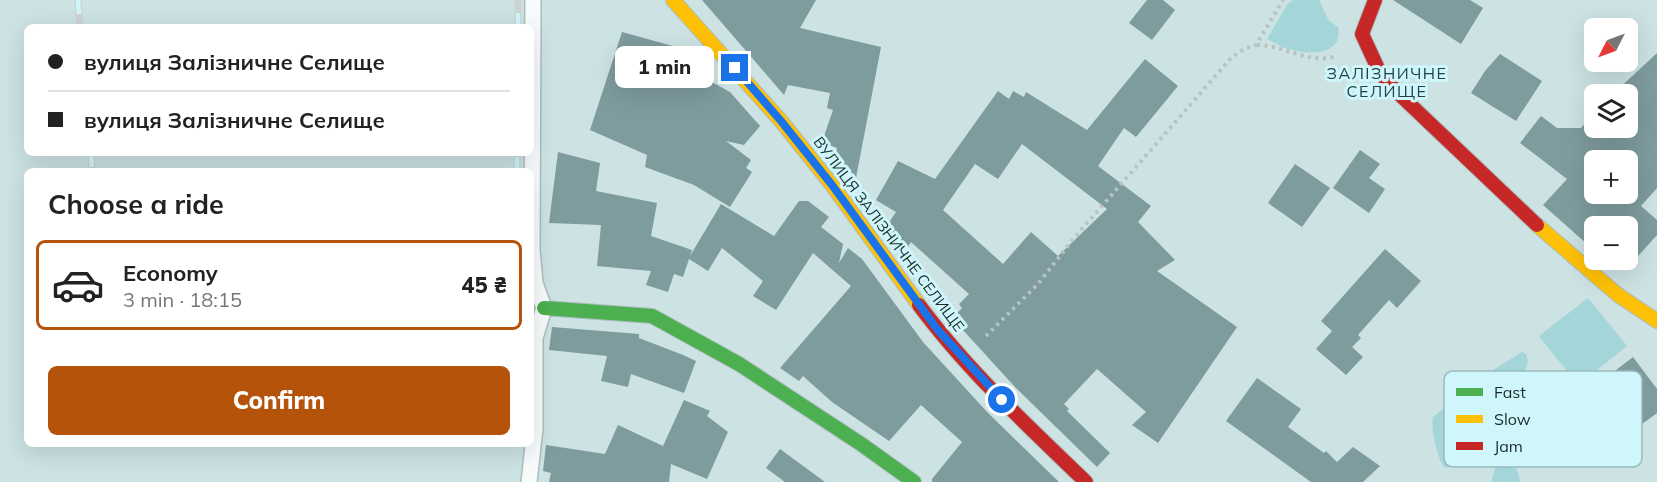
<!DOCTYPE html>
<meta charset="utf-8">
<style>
body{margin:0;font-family:Mulish,sans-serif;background:#f2f2f2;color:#222;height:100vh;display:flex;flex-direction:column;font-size:22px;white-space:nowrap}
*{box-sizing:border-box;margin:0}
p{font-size:20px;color:#767676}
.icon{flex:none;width:33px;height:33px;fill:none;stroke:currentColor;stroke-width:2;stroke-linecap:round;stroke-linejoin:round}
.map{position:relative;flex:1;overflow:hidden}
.drawer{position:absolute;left:24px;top:168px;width:510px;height:279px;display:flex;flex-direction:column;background:#fff;border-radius:9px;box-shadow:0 6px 24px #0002}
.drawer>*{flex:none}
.hud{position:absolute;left:24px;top:24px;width:510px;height:132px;border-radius:9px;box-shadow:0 6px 24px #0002;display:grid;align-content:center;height:132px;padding:0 24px;background:#fff}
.needle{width:39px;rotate:228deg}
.fabs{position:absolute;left:1584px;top:18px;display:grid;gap:12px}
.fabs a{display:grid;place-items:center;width:54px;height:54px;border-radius:9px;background:#fff;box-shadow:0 6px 24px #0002;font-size:30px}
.end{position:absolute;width:27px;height:27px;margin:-14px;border:8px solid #1a73e8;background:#fff;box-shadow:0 0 0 3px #fff}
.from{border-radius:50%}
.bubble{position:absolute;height:42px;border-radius:9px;background:#fff;box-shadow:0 6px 24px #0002;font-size:20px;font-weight:800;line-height:42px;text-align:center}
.hud b{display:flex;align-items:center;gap:21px;height:57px;font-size:22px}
.hud b+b{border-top:2px solid #e0e0e0}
.hud i{width:15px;height:15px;background:#222}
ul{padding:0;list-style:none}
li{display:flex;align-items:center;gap:18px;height:90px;margin:0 12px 9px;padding:0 12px;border:3px solid transparent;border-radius:9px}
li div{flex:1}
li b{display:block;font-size:22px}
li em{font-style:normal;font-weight:800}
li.active{border-color:#b45309}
li>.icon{width:54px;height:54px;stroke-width:1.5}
h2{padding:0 24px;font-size:27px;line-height:72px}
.button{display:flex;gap:12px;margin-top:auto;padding:12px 24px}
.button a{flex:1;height:69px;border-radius:9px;background:#b45309;color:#fff;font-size:24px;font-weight:800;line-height:69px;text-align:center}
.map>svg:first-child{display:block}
.green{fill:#a4d5d9}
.building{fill:#7e9b9d;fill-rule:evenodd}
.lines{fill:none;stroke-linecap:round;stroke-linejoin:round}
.lane-casing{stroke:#acbdbe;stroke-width:18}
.fast-casing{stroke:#acbdbe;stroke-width:16}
.slow-casing{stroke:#acbdbe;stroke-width:16}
.jam-casing{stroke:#acbdbe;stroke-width:16}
.path{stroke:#b9c2c2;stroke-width:4;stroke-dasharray:3 4.5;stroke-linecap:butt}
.lane{stroke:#f7fbfb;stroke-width:15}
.fast{stroke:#4caf50;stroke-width:14}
.slow{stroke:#ffc107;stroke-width:14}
.jam{stroke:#c62828;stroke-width:14}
.rail-casing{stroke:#ccd3d3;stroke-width:7}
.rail{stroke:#cff7fb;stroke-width:4.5;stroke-dasharray:14;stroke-linecap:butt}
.route{stroke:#1a73e8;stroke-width:8}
.labels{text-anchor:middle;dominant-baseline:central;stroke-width:6;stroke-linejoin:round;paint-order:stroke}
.street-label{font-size:15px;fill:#1b2b2c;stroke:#cff7fb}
.neighbourhood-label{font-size:16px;letter-spacing:1.5px;fill:#204447;stroke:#cff7fb}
.key{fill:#cff7fb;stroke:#99babd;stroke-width:1.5}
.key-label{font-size:16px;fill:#1b2b2c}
</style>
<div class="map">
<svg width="1657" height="482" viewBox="0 0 1657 482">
<rect width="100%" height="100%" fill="#cce2e3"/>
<g class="green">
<path d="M1293,0H1319L1329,21L1338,27C1344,56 1307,55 1289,49C1281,47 1274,42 1267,39L1287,5Z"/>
<polygon points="1588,298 1627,346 1578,385 1539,336"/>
<path d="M1522,352L1526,354L1528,361L1526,368L1519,381L1511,407L1486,430L1474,431L1460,428L1456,430L1453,464L1445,468C1438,460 1430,428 1433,417L1480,378Z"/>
<path d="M1503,459C1514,461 1519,472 1520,482H1491L1495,469Z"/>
</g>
<g class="building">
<polygon points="702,0 816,0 800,28 881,47 856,178 836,155 837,148 822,142 833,110 827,108 830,93 788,85 784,95"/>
<polygon points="1147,0 1163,0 1175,10 1152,40 1129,23"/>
<polygon points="1393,0 1470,0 1483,8 1461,44"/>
<polygon points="622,32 680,48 676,54 703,67 699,75 730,92 760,126 744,145 726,141 751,160 746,168 752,172 730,207 694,185 645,167 647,155 590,130"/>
<path d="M1657,53V188L1641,206L1657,220V235L1630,265L1625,260H1628V226H1594V235L1587,244L1543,205L1567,179L1520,143L1541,116L1557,128H1581L1594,113V128H1628V94H1613ZM1594,160H1628V194H1594Z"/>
<polygon points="1500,54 1542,81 1516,121 1471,93 1485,71"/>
<path d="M1145,59L1178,86L1136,137L1124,128L1098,166L1151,206L1138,222L1175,260L1157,271L1237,327L1158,443L1132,425L1146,412L1097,369L1064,404L1069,409L1067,411L1110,453L1097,467L1015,387L952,318L962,308L959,304L969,294L911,242L907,248L895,239L886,227L896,212L876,200L898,161L935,179L998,91L1009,99L1013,91L1024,97L1026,92L1087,130ZM1022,144L1107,209L1058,256L1031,232L1003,264L943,210L975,164L998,179Z"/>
<polygon points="1360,150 1380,164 1369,178 1385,189 1369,213 1333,188"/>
<polygon points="558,152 600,163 596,191 657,203 651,236 692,250 690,256 721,204 774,236 799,201 808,201 829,217 821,227 843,244 839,263 848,248 862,259 923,342 988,413 1059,482 932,482 932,479 962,442 921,405 889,441 832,402 803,376 799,381 780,368 851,286 813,253 776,310 753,296 763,281 722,248 708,271 689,259 683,277 674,274 668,292 646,285 651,271 597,266 601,225 549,223"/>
<polygon points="1295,164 1330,188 1302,227 1268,203"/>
<polygon points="1385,249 1421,281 1397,308 1389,300 1358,335 1361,338 1352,347 1363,357 1346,375 1316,349 1332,331 1321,321"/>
<polygon points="552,327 639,334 639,338 683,355 696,361 684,393 631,374 628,387 601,381 607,356 549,350"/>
<polygon points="1633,357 1657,389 1657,413 1642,424 1607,377"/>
<polygon points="1257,378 1301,409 1288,427 1324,453 1326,451 1337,462 1353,447 1380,466 1363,482 1311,482 1226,421"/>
<polygon points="684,400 710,411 707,416 728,432 707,479 671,464 669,482 549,482 551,473 543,471 546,445 605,454 618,425 663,446"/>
<polygon points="780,449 825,482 785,482 766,468"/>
</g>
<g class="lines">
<g class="lane-casing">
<polyline id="lane" points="529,482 535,428 535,338 544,308 535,283 532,250 533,0"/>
</g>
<g class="fast-casing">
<polyline id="fast" points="544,308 652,316 739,364 861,444 914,482"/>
</g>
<g class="slow-casing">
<g id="slow">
<polyline points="673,0 781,121 832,185 919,305"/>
<polyline points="1537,225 1618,295 1657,321"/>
</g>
</g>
<g class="jam-casing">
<g id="jam">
<polyline points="1375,0 1362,34 1380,73 1398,93 1537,225"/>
<path d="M919,305C967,370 1028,426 1086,482"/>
</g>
</g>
<g class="path">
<path d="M1257,45C1285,45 1309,65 1337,56"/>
<polyline points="986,336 1038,284 1074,238 1232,57 1246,48 1256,45 1283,0"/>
</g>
<use href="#lane" class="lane"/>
<use href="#fast" class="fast"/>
<use href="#slow" class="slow"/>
<use href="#jam" class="jam"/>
<g class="rail-casing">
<g id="rail">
<polyline points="78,0 80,27"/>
<polyline points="518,27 518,0"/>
<polyline points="91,153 92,171"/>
<polyline points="517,171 517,153"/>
</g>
</g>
<use href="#rail" class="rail"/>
</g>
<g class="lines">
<polyline class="route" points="735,68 781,121 832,185 937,329 1002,400"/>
</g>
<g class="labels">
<g class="street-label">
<text transform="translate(889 234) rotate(53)">ВУЛИЦЯ ЗАЛІЗНИЧНЕ СЕЛИЩЕ</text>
</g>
<g class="neighbourhood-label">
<text x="1387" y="73">ЗАЛІЗНИЧНЕ<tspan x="1387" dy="18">СЕЛИЩЕ</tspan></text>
</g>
</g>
<rect x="1444" y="371" width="198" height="96" rx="9" class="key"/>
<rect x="1456" y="388" width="27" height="8" fill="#4caf50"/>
<rect x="1456" y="415" width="27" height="8" fill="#ffc107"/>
<rect x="1456" y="442" width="27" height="8" fill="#c62828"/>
<g class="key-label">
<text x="1494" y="398">Fast</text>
<text x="1494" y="425">Slow</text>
<text x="1494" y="452">Jam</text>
</g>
</svg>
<div class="fabs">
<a><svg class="needle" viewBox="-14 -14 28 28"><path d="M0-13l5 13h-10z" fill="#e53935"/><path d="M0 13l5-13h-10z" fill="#767676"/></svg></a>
<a><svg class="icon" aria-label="layers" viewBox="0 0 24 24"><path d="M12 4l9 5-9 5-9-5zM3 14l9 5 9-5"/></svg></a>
<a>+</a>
<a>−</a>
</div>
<i class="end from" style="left:1002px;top:400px"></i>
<i class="end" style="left:735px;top:68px"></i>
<div class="bubble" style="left:615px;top:46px;width:99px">1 min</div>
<div class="hud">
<b><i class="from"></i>вулиця Залізничне Селище</b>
<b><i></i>вулиця Залізничне Селище</b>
</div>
<section class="drawer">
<h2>Choose a ride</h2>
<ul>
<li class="active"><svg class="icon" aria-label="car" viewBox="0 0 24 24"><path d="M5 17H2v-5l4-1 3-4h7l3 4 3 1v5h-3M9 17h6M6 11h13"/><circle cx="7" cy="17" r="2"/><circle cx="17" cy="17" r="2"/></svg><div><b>Economy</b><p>3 min · 18:15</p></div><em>45 ₴</em></li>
</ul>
<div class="button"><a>Confirm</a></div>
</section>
</div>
